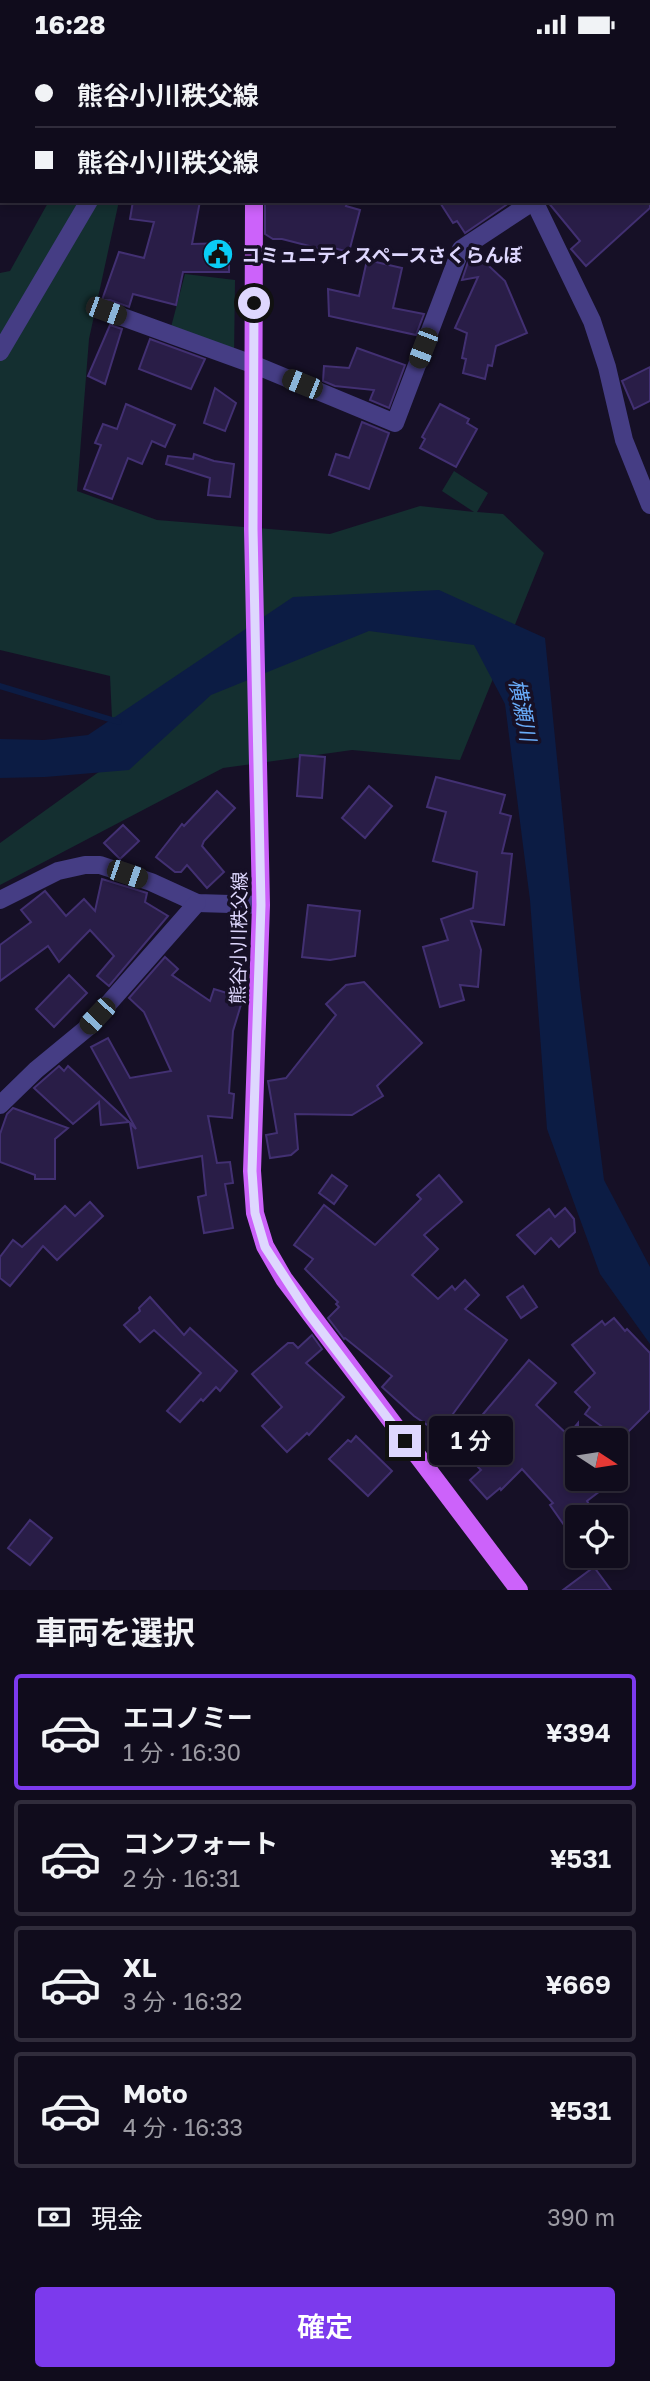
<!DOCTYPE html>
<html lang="ja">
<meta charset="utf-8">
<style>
body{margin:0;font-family:"Golos Text","Noto Sans JP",sans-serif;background:#191525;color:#f1f3f6;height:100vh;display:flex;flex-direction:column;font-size:26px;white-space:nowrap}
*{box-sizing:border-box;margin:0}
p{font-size:23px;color:#9c9ba3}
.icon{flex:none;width:38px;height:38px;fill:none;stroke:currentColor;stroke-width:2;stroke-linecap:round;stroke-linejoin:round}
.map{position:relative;height:1541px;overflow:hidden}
.side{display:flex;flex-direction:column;background:#100c1c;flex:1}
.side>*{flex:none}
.guide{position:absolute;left:0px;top:0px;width:651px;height:154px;box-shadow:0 4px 10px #0003,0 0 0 2px #302c3b;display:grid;align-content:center;height:154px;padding:0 35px;background:#100c1c}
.needle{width:46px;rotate:102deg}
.tools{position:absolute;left:565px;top:1379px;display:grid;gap:14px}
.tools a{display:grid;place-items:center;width:63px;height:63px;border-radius:7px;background:#100c1c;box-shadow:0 4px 10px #0003,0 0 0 2px #302c3b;font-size:35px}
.end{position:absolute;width:32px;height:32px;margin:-16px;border:9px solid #ded7fe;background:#111;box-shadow:0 0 0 4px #111}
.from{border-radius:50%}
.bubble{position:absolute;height:49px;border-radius:7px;background:#100c1c;box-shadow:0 4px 10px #0003,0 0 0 2px #302c3b;font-size:23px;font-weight:600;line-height:49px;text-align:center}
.car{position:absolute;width:21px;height:42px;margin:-21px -10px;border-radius:9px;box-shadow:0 0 5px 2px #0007;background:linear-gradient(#222 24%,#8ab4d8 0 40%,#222 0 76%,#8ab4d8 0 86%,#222 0)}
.guide b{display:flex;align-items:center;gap:24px;height:66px;font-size:26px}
.guide b+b{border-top:2px solid #302c3b}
.guide i{width:18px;height:18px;background:#f1f3f6}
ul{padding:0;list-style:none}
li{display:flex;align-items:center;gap:21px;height:116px;margin:0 14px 10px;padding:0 21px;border:4px solid #302c3b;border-radius:7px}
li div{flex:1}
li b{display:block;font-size:26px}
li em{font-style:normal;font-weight:600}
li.selected{border-color:#7c3aed}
li>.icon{width:63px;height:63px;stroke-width:1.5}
h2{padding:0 35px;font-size:32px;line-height:84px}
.pay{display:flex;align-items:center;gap:18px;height:77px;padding:0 35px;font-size:26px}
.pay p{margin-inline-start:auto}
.button{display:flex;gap:14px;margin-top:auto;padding:14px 35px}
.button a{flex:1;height:80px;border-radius:7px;background:#7c3aed;color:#fff;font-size:28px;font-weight:600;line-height:80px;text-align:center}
.status{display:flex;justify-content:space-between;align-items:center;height:49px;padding:0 35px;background:#100c1c;direction:ltr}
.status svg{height:19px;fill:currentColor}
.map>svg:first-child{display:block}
.green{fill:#142f30}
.water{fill:#0c1c44}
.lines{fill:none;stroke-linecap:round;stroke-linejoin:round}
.stream{stroke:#0c1c44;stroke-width:6}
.building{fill:#291d47;stroke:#423072;stroke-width:2}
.lane{stroke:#453d84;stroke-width:9}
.street{stroke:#453d84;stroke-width:18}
.primary{stroke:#cc62fa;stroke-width:18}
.route{stroke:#ded7fe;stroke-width:9}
.labels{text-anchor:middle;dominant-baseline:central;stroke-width:7;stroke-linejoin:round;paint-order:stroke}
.poi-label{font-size:19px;font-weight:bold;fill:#ded7fe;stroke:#161026;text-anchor:start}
.street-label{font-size:19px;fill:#ded7fe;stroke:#161026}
.water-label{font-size:21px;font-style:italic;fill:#69acfa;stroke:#161026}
</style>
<div class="status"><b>16:28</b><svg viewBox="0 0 49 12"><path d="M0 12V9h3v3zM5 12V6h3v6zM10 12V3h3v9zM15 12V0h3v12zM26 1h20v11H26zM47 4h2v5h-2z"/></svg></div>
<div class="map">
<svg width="650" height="1541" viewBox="0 0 650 1541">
<rect width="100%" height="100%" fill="#161026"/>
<g class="green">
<polygon points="0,0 180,0 2,2 0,73"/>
<polygon points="49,152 119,152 89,290 77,442 157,471 330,485 420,457 474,463 442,442 454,422 488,444 477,463 503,465 544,504 460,711 352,701 223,719 0,836 0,794 114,712 110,627 0,601 0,224 10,222"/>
<polygon points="185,225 235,231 234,307 170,282"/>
</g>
<polygon class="water" points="439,541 545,589 580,940 604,1131 650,1218 650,1295 600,1225 547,1080 530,851 505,655 474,596 369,582 211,646 129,721 45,728 0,729 0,690 44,691 88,686 293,548"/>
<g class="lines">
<g class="stream">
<polyline points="19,2 20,0"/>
<polyline points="0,28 2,25"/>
<polyline points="0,637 119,673"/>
</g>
</g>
<g class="building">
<polygon points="133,152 200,152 192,195 229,194 229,223 183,223 176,256 133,245 129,258 110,251 102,251 119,203 144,209 154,173 130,170"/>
<polygon points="265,152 348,152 346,157 360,161 349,203 326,197 325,201 282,190 273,190 265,185"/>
<polygon points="439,152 512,152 465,184 457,172 453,174"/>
<polygon points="547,152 650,152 650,159 586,217 571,200 580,192"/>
<polygon points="475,204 505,232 527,284 496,297 492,317 488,316 485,330 463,324 466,310 462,309 467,284 455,279 478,228 462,231 470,207"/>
<polygon points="367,211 402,219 393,259 424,265 416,286 329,267 328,240 359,247"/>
<polygon points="110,276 122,280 105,335 88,327"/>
<polygon points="150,290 205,310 191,340 139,320"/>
<polygon points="357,299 405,316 389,359 370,351 374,341 335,337 323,332 324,317 349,319"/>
<polygon points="650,318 650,352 634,360 622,332"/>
<polygon points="215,339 236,354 225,382 204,374"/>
<polygon points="126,355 175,376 165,398 152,392 142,415 128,409 112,450 84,440 101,396 95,394 103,375 117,380"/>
<polygon points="440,355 469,370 467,374 477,380 456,418 420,399 425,390 422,388"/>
<polygon points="362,373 389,384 369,440 329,426 336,405 349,409"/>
<polygon points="194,405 214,412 234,415 230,448 208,446 210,429 166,415 168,407 193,410"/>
<polygon points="300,706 325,708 322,749 297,747"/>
<polygon points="436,728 505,746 500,764 511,767 502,804 512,805 504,876 471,872 481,901 478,938 460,936 464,951 440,958 423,898 448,891 441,870 473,859 477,823 433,812 446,763 427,758"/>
<polygon points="369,737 392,757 365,789 342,769"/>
<polygon points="217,742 235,759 204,792 202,797 224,823 207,839 187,816 181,823 175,823 156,808 182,775 184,777"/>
<polygon points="123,776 139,792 120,810 104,794"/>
<polygon points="102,830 147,844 145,853 168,867 109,937 97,927 114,907 90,881 59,913 48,897 0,932 0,896 31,873 21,861 45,842 66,867 84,850 95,862"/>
<polygon points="308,856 360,862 355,907 330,911 302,908"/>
<polygon points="165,908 178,920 172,926 210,952 214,940 243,949 233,982 229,1044 234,1045 232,1069 208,1067 217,1114 230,1113 233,1134 225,1135 233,1179 204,1184 198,1148 206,1146 202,1107 138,1119 130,1074 136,1080 91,998 108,989 130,1029 171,1022 144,963 129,949"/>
<polygon points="69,926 87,944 54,978 36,960"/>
<polygon points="364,933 422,994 377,1037 383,1047 352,1066 295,1065 298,1100 291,1106 270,1109 266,1086 277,1084 268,1032 286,1029 336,966 326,955 346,936"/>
<polygon points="59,1017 64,1022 68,1017 129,1073 101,1076 99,1053 73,1075 34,1039"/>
<polygon points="13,1059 68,1079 55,1090 55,1130 35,1130 35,1126 0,1113 0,1085 7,1065"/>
<polygon points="332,1126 347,1137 334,1155 319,1144"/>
<polygon points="439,1126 462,1153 424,1186 438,1200 412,1226 438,1250 452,1237 455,1241 465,1231 479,1246 465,1260 507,1291 439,1384 414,1367 382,1338 392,1327 345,1289 344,1290 328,1269 339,1258 336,1255 338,1253 305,1220 313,1210 294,1196 324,1156 375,1196 421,1150 417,1146"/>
<polygon points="90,1153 103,1167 57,1211 43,1197 10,1237 0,1229 0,1208 13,1191 22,1198 65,1157 75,1167"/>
<polygon points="565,1159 574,1170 575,1183 559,1198 551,1189 535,1205 517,1186 549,1160 555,1168"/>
<polygon points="523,1237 537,1258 521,1269 507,1248"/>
<polygon points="150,1248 184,1286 190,1279 237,1322 220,1342 216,1338 203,1352 201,1350 180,1373 167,1362 201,1324 154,1281 140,1293 124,1276 140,1262 139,1259"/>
<polygon points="614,1269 625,1282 627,1280 650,1304 650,1361 620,1391 585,1365 590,1358 575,1343 595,1324 572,1296 602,1272 605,1276"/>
<polygon points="312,1286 322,1300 306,1314 344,1348 309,1386 307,1384 287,1403 262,1377 282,1358 252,1325 288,1294 293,1294 298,1299"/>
<polygon points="529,1311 556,1334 536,1356 568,1386 578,1374 578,1430 591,1430 600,1442 587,1452 590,1457 564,1476 550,1456 553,1454 522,1420 501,1441 500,1439 487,1450 470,1431 481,1421 478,1418 490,1406 467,1384"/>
<polygon points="356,1387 392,1422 368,1447 329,1410 348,1391 351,1393"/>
<polygon points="30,1471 52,1489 30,1516 8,1499"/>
<polygon points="594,1518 611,1541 563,1541"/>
</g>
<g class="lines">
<polyline class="lane" points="568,2 570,0"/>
<g class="street">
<polyline points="428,0 429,2"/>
<polyline points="191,2 193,0"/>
<polyline points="534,152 592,272 607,318 624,391 650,456"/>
<polyline points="106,262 255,316 395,374 461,200 534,152"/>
<polyline points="0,303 89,152"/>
<polyline points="0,851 58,822 85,816 100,816 151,833 197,854 261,856"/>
<polyline points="0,1056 36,1021 87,979 197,854"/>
</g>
<g class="primary">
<polyline points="247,0 247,2"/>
<polyline points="254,152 253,480 261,856 252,1122 255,1164 265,1197 284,1230 519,1541"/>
</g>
</g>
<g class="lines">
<polyline class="route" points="254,254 253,480 261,856 252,1122 255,1164 265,1198 308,1264 405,1392"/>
</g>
<defs>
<g id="civic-disc" transform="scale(1.575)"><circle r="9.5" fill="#0acdf6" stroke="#161026"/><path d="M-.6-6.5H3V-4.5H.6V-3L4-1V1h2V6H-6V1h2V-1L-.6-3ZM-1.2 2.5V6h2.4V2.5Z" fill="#111"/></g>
</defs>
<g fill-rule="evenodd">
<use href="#civic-disc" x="218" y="205"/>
</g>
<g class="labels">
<g class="poi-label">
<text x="241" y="205">コミュニティスペースさくらんぼ</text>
</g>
<g class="street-label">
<text transform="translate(238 889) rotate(-89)">熊谷小川秩父線</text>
</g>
<g class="water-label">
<text transform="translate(523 661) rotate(79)">横瀬川</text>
</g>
</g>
</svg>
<div class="tools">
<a><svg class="needle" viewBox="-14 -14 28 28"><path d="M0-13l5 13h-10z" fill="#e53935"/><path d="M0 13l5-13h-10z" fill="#9c9ba3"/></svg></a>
<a><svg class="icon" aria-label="locate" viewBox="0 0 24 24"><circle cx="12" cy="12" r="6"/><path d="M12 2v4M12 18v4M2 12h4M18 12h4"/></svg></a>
</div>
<i class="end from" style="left:254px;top:254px"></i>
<i class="end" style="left:405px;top:1392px"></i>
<div class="bubble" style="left:429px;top:1367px;width:84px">1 分</div>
<i class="car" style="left:106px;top:262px;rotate:110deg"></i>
<i class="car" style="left:423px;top:299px;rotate:201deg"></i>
<i class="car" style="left:302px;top:335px;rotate:292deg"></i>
<i class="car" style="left:127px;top:825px;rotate:109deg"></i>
<i class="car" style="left:97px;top:967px;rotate:223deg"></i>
<div class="guide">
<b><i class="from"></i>熊谷小川秩父線</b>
<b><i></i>熊谷小川秩父線</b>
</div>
</div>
<section class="side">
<h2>車両を選択</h2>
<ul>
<li class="selected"><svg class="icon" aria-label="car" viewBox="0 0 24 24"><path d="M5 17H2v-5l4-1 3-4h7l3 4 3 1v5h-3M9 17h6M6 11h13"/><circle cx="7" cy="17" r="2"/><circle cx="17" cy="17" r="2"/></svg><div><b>エコノミー</b><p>1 分 · 16:30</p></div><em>¥394</em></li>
<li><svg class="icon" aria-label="car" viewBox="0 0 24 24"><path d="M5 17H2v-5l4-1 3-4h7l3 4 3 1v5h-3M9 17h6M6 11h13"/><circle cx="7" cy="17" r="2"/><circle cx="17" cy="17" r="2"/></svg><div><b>コンフォート</b><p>2 分 · 16:31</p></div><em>¥531</em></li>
<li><svg class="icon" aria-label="car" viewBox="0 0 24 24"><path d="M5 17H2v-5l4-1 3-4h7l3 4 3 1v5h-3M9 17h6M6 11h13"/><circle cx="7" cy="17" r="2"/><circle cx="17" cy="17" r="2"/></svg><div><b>XL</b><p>3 分 · 16:32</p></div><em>¥669</em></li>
<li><svg class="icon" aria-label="car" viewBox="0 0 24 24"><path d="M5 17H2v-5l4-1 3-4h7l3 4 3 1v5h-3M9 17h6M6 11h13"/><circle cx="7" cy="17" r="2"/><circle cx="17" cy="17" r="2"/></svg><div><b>Moto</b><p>4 分 · 16:33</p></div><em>¥531</em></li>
</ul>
<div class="pay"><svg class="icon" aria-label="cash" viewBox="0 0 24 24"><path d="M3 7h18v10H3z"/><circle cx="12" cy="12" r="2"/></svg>現金<p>390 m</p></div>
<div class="button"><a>確定</a></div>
</section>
